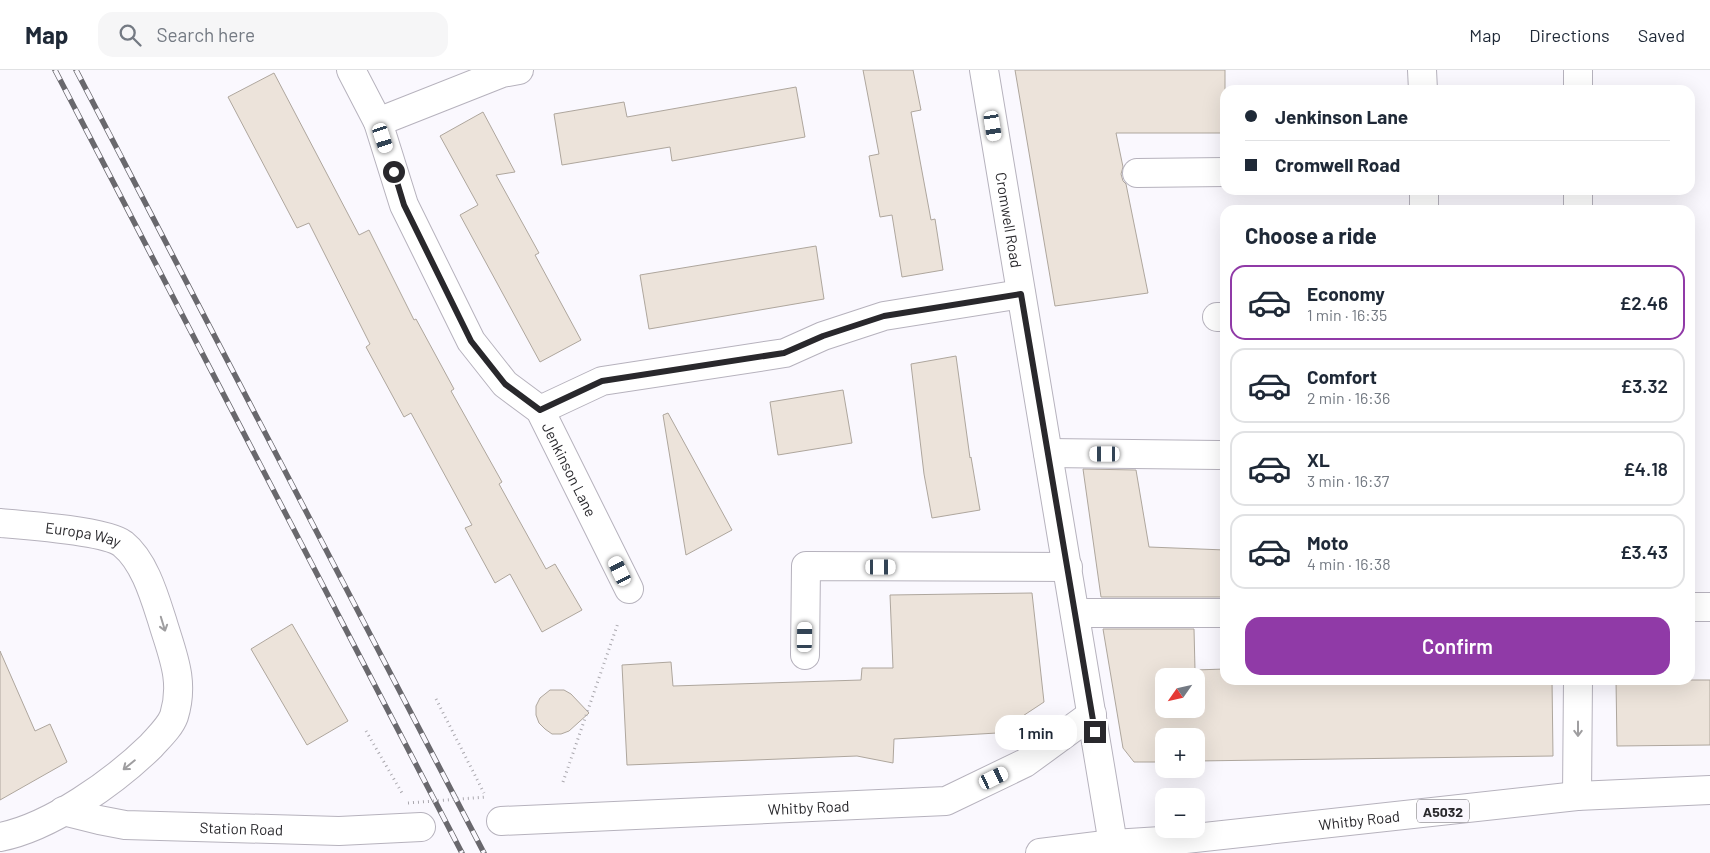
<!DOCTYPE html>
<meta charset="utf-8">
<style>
body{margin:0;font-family:Barlow,sans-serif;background:#f6f6f7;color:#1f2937;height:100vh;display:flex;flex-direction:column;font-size:19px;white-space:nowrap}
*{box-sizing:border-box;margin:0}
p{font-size:16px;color:#747a83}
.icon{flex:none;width:28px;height:28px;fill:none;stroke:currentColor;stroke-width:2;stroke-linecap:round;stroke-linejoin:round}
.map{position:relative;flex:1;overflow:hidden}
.panel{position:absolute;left:1220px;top:135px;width:475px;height:480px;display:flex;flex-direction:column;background:#fff;border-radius:15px;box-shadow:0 5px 20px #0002}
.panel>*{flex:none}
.top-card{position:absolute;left:1220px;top:15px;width:475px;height:110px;border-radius:15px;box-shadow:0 5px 20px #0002;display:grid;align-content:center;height:110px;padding:0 25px;background:#fff}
.needle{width:32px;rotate:236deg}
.tools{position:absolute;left:1155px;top:598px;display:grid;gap:10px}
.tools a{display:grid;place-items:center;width:50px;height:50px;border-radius:10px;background:#fff;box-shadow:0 5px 20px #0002;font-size:25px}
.end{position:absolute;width:22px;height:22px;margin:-11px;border:6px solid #29282c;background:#fff;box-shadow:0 0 0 2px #fff}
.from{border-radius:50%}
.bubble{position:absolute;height:35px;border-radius:15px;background:#fff;box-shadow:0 5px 20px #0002;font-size:16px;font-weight:600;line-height:35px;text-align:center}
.car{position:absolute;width:15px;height:30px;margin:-15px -8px;border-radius:6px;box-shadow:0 0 4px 1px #0007;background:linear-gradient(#fff 24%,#345 0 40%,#fff 0 76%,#345 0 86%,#fff 0)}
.top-card b{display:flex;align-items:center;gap:18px;height:48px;font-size:19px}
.top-card b+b{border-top:1px solid #e0e1e3}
.top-card i{width:12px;height:12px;background:#1f2937}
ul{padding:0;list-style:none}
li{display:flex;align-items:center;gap:15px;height:75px;margin:0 10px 8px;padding:0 15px;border:2px solid #e0e1e3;border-radius:15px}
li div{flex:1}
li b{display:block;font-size:19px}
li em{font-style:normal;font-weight:600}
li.on{border-color:#903aa7}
li>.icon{width:45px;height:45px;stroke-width:1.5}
h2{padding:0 25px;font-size:22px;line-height:60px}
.button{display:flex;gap:10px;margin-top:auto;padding:10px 25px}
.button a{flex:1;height:58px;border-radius:15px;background:#903aa7;color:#fff;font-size:20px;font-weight:600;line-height:58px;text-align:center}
header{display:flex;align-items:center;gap:30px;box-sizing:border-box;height:70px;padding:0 25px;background:#fff;border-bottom:1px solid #e0e1e3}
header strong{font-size:24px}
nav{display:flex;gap:28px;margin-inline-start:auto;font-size:18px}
.search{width:350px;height:45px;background:#f6f6f7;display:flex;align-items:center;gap:12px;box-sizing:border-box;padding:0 18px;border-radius:15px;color:#747a83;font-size:19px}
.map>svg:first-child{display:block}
.building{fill:#ece3da;stroke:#aea69d;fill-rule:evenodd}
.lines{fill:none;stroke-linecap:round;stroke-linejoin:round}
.minor-casing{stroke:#b6b2bd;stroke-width:30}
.major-casing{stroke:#b6b2bd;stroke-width:30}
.path{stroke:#aaa8ae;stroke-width:3;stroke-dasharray:1 4;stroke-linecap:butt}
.minor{stroke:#fff;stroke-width:28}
.major{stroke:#fff;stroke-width:28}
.rail-casing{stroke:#69686d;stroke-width:5.5}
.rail{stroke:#faf8fe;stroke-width:4;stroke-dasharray:11;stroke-linecap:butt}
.path-bridge{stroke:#aaa8ae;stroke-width:3;stroke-dasharray:1 4;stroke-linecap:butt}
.oneway{stroke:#9f9ea0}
.route{stroke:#29282c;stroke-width:6}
.labels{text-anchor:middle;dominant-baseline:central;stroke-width:4.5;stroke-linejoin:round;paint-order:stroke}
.shield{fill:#faf8fe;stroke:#68666b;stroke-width:1}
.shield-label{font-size:14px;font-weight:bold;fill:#29282c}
.street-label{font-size:15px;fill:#29282c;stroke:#faf8fe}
</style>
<header>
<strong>Map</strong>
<div class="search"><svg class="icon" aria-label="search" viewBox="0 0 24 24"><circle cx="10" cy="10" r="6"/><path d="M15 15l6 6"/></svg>Search here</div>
<nav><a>Map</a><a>Directions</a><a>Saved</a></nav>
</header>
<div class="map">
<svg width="1710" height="783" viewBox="0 0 1710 783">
<rect width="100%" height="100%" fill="#faf8fe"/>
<g class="building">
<polygon points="863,0 913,0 921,40 911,42 931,150 935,149 943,200 902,207 892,145 880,147 869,86 879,84"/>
<polygon points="1015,0 1225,0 1225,63 1116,63 1123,97 1121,104 1123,111 1126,114 1148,223 1055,236"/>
<polygon points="274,3 359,165 369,160 414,250 416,249 454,319 451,321 502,412 499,414 546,499 555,494 582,540 542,562 510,504 495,513 465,458 472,455 411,343 404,347 366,277 370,274 309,153 297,158 228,27"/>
<polygon points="796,17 805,67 672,91 670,77 562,95 554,44 624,32 627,47"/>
<polygon points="483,42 515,102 496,105 539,183 535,185 581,270 540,292 460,145 478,135 440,66"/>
<polygon points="816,176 824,229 649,259 640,205"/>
<polygon points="956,286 970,388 971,387 980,440 932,448 924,404 911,294"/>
<polygon points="843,320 852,373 778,385 770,332"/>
<polygon points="668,343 732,460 686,485 663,345"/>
<polygon points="1083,399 1136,400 1149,477 1225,480 1225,527 1101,527"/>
<polygon points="1032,523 1044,632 997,663 894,669 893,693 857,686 627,695 622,595 671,592 673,616 861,610 862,598 893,598 890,525"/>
<polygon points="292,554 348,651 307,675 251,579"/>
<path d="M1103,559H1194L1195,600L1225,599V610H1552L1553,686L1196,691V666H1164V692H1134L1123,678ZM1164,606H1196V639H1164Z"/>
<polygon points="0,581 35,661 50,654 67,692 0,730"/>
<polygon points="1616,610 1710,610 1710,675 1617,676"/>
<polygon points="550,620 564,620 571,624 589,643 569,661 561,664 552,664 545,659 539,653 536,645 536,636 540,628"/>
</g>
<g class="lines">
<g class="minor-casing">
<g id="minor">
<path id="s1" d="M351,0L378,52L404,135L471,271L505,314L540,340L629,519"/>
<path id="s2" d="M984,0L1113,774"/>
<polyline points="1422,0 1423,20"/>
<polyline points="1578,20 1578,0"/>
<polyline points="378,52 502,3 519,0"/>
<polyline points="1137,103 1225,102"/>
<polyline points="1424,140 1424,120"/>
<polyline points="1578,140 1578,120"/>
<polyline points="1217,247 1225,247"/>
<polyline points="540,340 602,311 785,283 823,266 884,246 1021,224"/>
<polyline points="1048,383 1219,385"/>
<path id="s3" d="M0,453C24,455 106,461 123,474C144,491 154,525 162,550C172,584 185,610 174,646C170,657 159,667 151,676C114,712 51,757 0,767"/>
<polyline points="1690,537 1710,537"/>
<polyline points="1075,543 1225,543"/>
<polyline points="805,585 806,496 1068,497"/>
<polyline points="1577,726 1578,610"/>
<path id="s4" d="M63,741L99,750L125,755L339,761L421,757"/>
<path id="s5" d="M501,751L946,731L1025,693L1092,644"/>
</g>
</g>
<g class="major-casing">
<g id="major">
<path id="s6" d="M1040,783L1113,774L1177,770L1577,726L1710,720"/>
</g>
</g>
<g class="path">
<polyline points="436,629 484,723"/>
<polyline points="366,661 402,723"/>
<polyline points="563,712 618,553"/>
</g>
<use href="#minor" class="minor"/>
<use href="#major" class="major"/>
<g class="rail-casing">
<g id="rail">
<polyline points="55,0 462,783"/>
<polyline points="76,0 484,783"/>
</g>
</g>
<use href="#rail" class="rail"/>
<polyline class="path-bridge" points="408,733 486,727"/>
</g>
<defs><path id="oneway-shaft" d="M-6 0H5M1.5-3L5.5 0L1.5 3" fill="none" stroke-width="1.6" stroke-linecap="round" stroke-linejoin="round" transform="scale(1.25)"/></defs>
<g class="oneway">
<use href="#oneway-shaft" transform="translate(163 554) rotate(73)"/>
<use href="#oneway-shaft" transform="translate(1578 659) rotate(90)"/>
<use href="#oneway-shaft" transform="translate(129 695) rotate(141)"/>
</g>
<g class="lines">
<polyline class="route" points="394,102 404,135 471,271 505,314 540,340 602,311 784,283 823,266 884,246 1021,224 1095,662"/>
</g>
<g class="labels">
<rect class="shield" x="1417" y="729.5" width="52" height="23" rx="4"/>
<g class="shield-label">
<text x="1443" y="741">A5032</text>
</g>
<g class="street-label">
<text stroke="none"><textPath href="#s2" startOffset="152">Cromwell Road</textPath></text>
<text stroke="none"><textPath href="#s1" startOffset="462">Jenkinson Lane</textPath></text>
<text stroke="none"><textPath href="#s3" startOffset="84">Europa Way</textPath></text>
<text stroke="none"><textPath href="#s5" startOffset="308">Whitby Road</textPath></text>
<text stroke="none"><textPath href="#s6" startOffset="321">Whitby Road</textPath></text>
<text stroke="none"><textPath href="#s4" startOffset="180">Station Road</textPath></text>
</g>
</g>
</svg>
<div class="tools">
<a><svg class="needle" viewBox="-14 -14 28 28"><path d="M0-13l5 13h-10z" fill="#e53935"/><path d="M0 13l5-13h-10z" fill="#747a83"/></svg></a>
<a>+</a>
<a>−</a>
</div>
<i class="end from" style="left:394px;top:102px"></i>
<i class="end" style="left:1095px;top:662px"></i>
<div class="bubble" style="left:995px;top:645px;width:82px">1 min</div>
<i class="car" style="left:993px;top:56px;rotate:171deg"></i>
<i class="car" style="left:383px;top:68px;rotate:162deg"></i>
<i class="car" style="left:1105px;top:384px;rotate:270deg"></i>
<i class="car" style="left:881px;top:497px;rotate:90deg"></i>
<i class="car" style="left:620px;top:501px;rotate:334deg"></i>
<i class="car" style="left:805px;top:567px;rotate:1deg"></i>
<i class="car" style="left:994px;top:708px;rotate:64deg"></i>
<div class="top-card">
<b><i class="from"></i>Jenkinson Lane</b>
<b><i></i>Cromwell Road</b>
</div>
<section class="panel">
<h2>Choose a ride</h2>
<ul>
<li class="on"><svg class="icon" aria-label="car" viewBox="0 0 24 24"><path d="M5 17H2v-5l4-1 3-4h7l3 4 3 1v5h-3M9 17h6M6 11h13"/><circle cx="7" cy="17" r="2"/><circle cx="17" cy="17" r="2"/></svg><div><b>Economy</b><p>1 min · 16:35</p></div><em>£2.46</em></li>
<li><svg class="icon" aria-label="car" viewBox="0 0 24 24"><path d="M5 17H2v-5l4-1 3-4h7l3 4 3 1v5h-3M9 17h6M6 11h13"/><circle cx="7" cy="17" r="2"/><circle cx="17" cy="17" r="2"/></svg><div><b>Comfort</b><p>2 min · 16:36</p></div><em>£3.32</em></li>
<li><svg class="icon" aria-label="car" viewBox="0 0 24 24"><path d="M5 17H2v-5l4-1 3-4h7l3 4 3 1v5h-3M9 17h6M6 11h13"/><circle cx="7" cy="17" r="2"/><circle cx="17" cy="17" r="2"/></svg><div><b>XL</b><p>3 min · 16:37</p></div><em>£4.18</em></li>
<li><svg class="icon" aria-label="car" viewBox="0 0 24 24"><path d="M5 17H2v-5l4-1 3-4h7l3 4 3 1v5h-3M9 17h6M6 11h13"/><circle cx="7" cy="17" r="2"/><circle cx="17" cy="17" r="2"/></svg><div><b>Moto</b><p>4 min · 16:38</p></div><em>£3.43</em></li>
</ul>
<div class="button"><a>Confirm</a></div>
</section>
</div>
